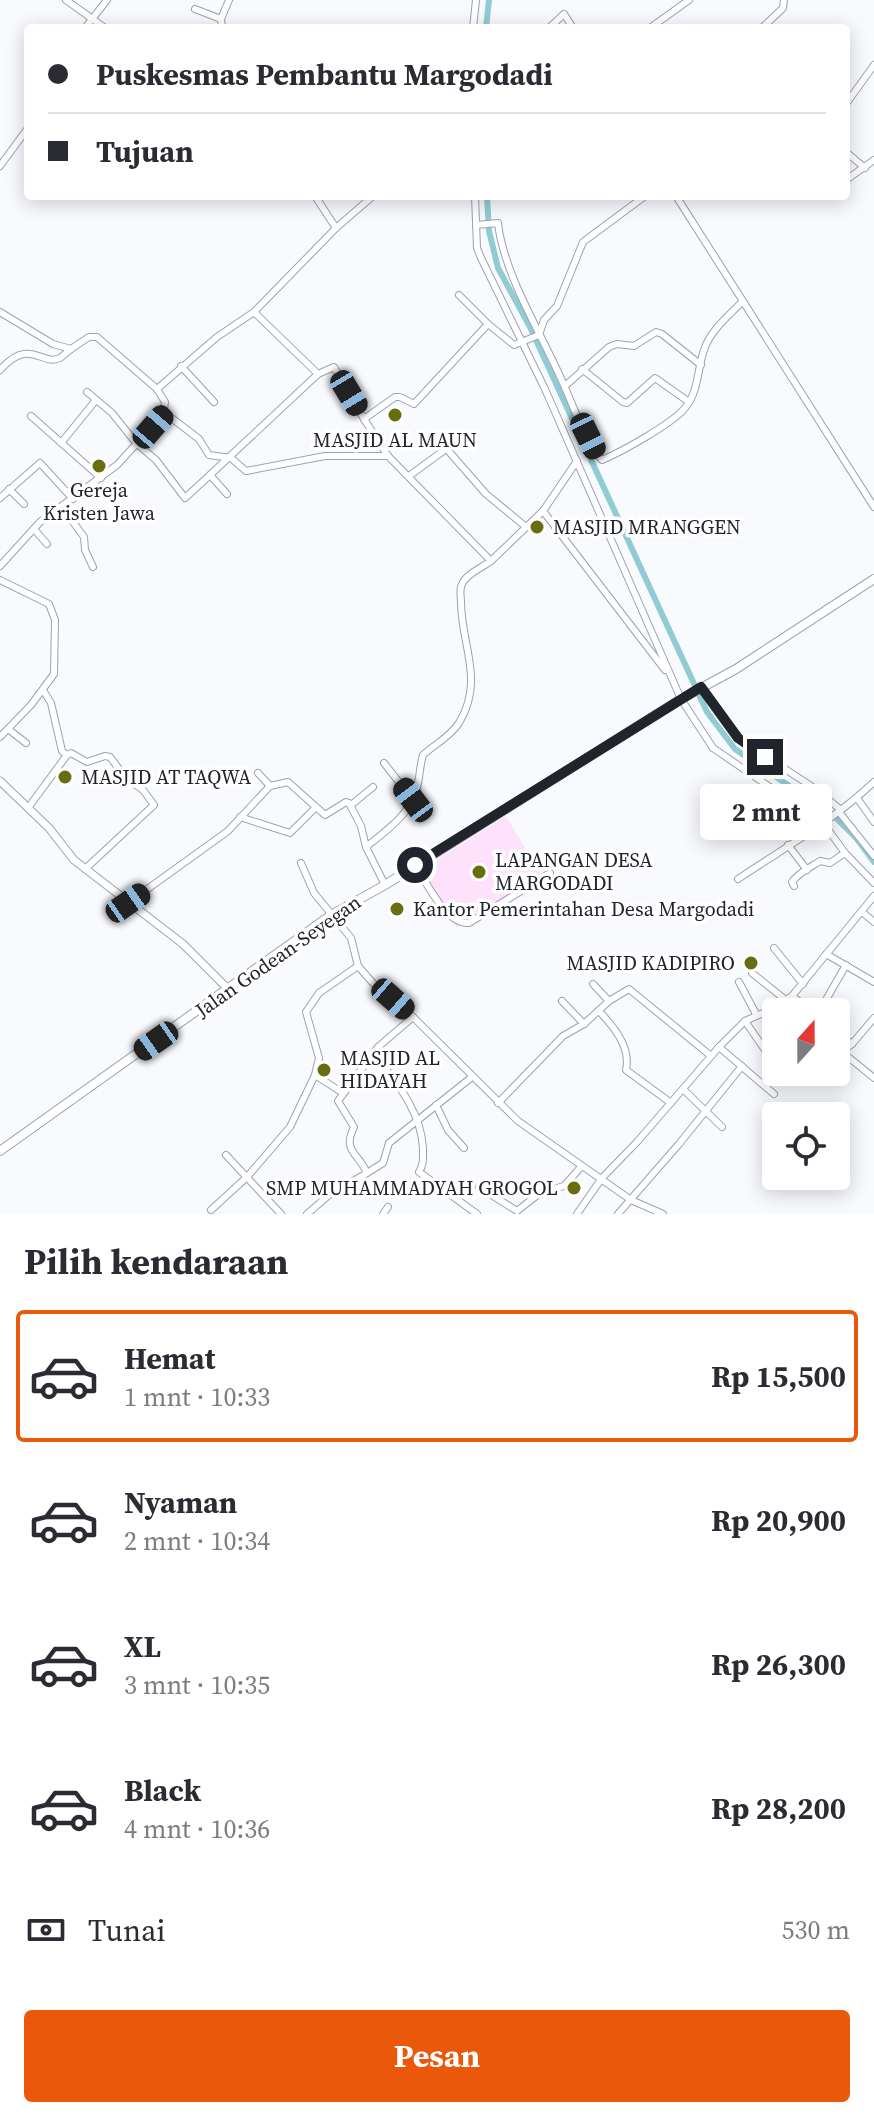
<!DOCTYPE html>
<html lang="id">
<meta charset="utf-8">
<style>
body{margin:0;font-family:"Source Serif 4",serif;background:#f2f2f3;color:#2b2b33;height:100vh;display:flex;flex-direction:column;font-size:30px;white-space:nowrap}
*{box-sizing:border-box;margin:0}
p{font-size:26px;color:#7c7c81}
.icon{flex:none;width:44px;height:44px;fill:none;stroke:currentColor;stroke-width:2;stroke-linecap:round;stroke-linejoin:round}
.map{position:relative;height:1214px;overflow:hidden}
.details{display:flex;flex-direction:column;background:#fff;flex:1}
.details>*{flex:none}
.top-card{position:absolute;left:24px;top:24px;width:826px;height:176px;border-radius:8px;box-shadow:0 4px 20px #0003;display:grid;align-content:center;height:176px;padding:0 24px;background:#fff}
.needle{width:52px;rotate:21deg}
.fabs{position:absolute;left:762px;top:998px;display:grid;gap:16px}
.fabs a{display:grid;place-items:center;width:88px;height:88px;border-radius:8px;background:#fff;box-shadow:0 4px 20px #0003;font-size:40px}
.end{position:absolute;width:36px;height:36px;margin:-18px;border:10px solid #21242a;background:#fff;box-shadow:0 0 0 4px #fff}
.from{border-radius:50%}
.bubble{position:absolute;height:56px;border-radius:8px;background:#fff;box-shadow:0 4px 20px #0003;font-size:26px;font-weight:700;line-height:56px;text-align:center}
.car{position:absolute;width:24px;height:48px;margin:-24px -12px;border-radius:10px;box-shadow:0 0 6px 2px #0007;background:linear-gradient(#222 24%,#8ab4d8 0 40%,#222 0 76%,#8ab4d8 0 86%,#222 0)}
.top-card b{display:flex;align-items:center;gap:28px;height:76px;font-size:30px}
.top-card b+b{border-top:2px solid #e1e1e2}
.top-card i{width:20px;height:20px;background:#2b2b33}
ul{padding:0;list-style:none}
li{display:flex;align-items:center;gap:24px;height:132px;margin:0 16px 12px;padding:0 8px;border:4px solid transparent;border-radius:8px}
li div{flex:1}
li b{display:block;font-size:30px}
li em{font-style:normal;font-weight:700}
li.on{border-color:#ea580c}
li>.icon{width:72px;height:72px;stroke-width:1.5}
h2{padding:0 24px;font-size:36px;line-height:96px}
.pay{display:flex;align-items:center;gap:20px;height:88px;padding:0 24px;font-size:30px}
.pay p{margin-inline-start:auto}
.primary-button{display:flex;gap:16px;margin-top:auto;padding:16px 24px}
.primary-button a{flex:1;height:92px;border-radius:8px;background:#ea580c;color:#fff;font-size:32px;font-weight:700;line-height:92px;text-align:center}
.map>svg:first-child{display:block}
.park{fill:#fee2fc}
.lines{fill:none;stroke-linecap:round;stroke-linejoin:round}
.canal{stroke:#91ccd3;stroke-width:6}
.minor-casing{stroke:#9ba2b3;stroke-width:8}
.tertiary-casing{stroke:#9ba2b3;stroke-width:9}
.secondary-casing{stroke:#9ba2b3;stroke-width:10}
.minor{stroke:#fff;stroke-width:6}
.tertiary{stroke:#fff;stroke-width:7}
.secondary{stroke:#fff;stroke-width:8}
.route{stroke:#21242a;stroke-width:10}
.poi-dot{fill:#686d10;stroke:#fff;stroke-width:3}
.labels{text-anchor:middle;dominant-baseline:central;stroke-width:7;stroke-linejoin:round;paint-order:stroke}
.poi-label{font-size:20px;fill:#21242a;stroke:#fff;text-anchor:start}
.street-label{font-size:20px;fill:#21242a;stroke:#fff}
</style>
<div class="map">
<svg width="874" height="1214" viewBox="0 0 874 1214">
<rect width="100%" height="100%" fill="#f8fafe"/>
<polygon class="park" points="506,816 540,873 457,928 419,871"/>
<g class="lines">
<g class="canal">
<polyline points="486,28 489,0"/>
<polyline points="487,196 489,231 498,268 530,327 707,712 735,749 836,818 857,839 874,862"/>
</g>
<g class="minor-casing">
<g id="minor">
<polyline points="66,0 105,28"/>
<polyline points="195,9 221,19"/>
<polyline points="85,28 107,0"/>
<polyline points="222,28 221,19 229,0"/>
<polyline points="473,28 476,0"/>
<polyline points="549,28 564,14 573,28"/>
<polyline points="650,28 689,0"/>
<polyline points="762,28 783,8 784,0"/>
<polyline points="846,104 874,65"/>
<polyline points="846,152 865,168"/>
<polyline points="0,166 28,128"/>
<polyline points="846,180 874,160"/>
<polyline points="315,196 336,228"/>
<polyline points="475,196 477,248 481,258 545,389 681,699 713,748 824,824 845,853 874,883"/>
<polyline points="676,196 874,507"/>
<path d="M476,225L498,223C504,276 542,334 563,383C573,405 586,443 602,460C621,452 672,424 685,408C699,391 697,370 704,350C710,331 728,316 742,302"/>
<polyline points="459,295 488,324"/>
<polyline points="0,312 53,344 71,349 89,337 97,337 157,389"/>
<polyline points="254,312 318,374 334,367 364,419"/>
<polyline points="181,366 214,402"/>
<polyline points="582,369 623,402 627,403 655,378 689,402"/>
<path d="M0,370C30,336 42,367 60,358C64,355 67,352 71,349"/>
<polyline points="565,386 609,347 617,344 634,346 656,332 662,334 701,365"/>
<polyline points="87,392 112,413 136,443 156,460 185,498 210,475"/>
<polyline points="165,413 199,439 209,455 231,458 246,471 325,456 388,456"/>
<polyline points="31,416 101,478"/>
<polyline points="438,439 486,494 526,527"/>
<polyline points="61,443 96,400"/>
<polyline points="577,461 543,511 491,561 388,456 364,419 395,397 400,397 414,404 488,324 514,345 539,335 544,320 557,306 583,242 645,196"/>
<polyline points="409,476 454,443"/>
<polyline points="9,489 24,504"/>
<polyline points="227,494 210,475 318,374"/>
<polyline points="0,498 40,463 73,499"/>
<polyline points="62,507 84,537 85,550 93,567"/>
<polyline points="543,511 665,670"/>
<polyline points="34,529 47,544"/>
<polyline points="0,566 40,522 117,465 163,415 165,402 157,389 217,337 254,312 336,228 373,196"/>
<polyline points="0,580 49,604 55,620 54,674 31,705 0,737"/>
<polyline points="701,687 738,738 814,788 841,810"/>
<polyline points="43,690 51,703 62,751 67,755 71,753 87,762 105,756 110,757 125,777 143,790 154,805 85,869"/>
<polyline points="8,729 26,743"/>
<polyline points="384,763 413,800"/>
<polyline points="258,773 270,786"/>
<polyline points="857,798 874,822"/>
<polyline points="351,805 373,787"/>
<polyline points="28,808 67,755"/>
<polyline points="839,812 874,856"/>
<polyline points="240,817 290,833 316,807"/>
<polyline points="788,845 807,870"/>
<path d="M366,847C383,833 408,816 415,794C420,782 419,768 423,755C435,744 450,737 459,723C485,680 461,645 461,602C461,597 459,589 462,584C466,574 483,567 491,561"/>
<polyline points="301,863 314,893 351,938 358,966 372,982 413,1017 518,1121 631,1200 663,1214"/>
<path d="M415,865C427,883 446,925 469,923L550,873"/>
<path d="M738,879C784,848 833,821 874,782"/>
<path d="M794,886L792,882C798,873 811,867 820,861L830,863L845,853"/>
<polyline points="128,903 228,831 270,786 288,782 325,815 346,802 349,803 361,826 366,847 385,885"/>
<polyline points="862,912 874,922"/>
<polyline points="774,948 803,984"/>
<polyline points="826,954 874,982"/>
<polyline points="752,973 787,1001"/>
<polyline points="739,982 756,1014"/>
<polyline points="593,984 609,1001"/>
<polyline points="792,996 813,1012"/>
<polyline points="562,1001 584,1024 609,1001 629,989 711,1056"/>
<path d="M599,1011C614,1027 631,1047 626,1070L671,1103"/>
<polyline points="819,1012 846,965"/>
<polyline points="745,1021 765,1050"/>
<polyline points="836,1031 852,1044 874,1018"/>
<polyline points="719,1047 774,1094"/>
<polyline points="842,1052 874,1078"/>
<path d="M374,1053C396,1082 421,1111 423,1148C423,1158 424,1164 419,1172L477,1214"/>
<polyline points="836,1057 852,1044"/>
<polyline points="315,1075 343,1093"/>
<polyline points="683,1089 722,1127"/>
<polyline points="498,1103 563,1036 584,1024"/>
<polyline points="436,1105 448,1130 464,1148"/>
<polyline points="226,1155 281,1214"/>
<polyline points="367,1173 383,1163 389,1143 472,1077"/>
<polyline points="479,1187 517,1211 540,1193 564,1186 581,1167"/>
<polyline points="211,1210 247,1177 290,1127 315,1075 319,1058 306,1012 319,993 358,966"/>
<path d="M307,1214L329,1195L367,1173C358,1152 342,1152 354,1127L338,1101L378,1047L413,1017"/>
<polyline points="383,1214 388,1207"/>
<polyline points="577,1214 602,1178 637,1142 719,1047 745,1021 770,1010 792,996 874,896"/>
<polyline points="618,1214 679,1144 742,1066"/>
</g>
</g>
<g class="tertiary-casing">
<polyline id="tertiary" points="0,781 49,828 74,860 183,944 229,990"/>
</g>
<g class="secondary-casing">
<polyline id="secondary" points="0,1151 331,915 385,885 681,699 736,669 874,579"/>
</g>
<use href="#minor" class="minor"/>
<use href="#tertiary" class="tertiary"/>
<use href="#secondary" class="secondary"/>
</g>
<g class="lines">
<polyline class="route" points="415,865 701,687 738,738 765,757"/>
</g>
<g class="poi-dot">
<circle cx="395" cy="415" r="8"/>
<circle cx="99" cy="466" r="8"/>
<circle cx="537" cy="527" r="8"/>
<circle cx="65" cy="777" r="8"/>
<circle cx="479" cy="872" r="8"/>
<circle cx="397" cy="909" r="8"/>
<circle cx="751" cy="963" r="8"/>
<circle cx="324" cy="1070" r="8"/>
<circle cx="574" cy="1188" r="8"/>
</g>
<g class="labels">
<g class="poi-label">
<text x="395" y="440" text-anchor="middle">MASJID AL MAUN</text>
<text x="99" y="490" text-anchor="middle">Gereja<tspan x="99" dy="23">Kristen Jawa</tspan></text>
<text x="553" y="527">MASJID MRANGGEN</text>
<text x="81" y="777">MASJID AT TAQWA</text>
<text x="495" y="860">LAPANGAN DESA<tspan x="495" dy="23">MARGODADI</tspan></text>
<text x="413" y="909">Kantor Pemerintahan Desa Margodadi</text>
<text x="735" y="963" text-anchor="end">MASJID KADIPIRO</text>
<text x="340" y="1058">MASJID AL<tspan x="340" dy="23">HIDAYAH</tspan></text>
<text x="558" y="1188" text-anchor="end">SMP MUHAMMADYAH GROGOL</text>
</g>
<g class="street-label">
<text transform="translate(278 956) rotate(-35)">Jalan Godean-Seyegan</text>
</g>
</g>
</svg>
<div class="fabs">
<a><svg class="needle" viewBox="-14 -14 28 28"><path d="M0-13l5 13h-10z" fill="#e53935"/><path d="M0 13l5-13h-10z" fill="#7c7c81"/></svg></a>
<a><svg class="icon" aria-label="locate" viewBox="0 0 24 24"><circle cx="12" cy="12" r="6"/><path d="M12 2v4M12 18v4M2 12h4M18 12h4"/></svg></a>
</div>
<i class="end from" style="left:415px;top:865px"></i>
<i class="end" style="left:765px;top:757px"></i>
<div class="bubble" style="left:700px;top:784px;width:132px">2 mnt</div>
<i class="car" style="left:349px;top:393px;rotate:149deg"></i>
<i class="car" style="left:153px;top:427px;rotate:41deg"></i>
<i class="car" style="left:588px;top:436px;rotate:154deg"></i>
<i class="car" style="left:413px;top:800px;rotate:323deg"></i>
<i class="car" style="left:128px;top:903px;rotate:55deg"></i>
<i class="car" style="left:393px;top:999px;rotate:131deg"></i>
<i class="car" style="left:156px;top:1041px;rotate:235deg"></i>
<div class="top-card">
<b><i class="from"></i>Puskesmas Pembantu Margodadi</b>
<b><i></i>Tujuan</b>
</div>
</div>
<section class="details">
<h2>Pilih kendaraan</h2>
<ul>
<li class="on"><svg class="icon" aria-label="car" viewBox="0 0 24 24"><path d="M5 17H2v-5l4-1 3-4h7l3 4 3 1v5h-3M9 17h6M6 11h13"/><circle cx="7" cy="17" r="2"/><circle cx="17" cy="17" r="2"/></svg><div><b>Hemat</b><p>1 mnt · 10:33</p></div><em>Rp 15,500</em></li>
<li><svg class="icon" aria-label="car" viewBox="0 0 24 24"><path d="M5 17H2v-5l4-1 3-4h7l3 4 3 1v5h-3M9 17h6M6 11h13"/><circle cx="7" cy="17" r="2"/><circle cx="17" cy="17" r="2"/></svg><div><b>Nyaman</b><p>2 mnt · 10:34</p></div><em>Rp 20,900</em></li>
<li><svg class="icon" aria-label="car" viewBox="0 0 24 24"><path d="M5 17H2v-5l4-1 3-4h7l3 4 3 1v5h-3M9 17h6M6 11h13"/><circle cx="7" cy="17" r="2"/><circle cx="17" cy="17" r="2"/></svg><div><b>XL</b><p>3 mnt · 10:35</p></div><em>Rp 26,300</em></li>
<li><svg class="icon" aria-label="car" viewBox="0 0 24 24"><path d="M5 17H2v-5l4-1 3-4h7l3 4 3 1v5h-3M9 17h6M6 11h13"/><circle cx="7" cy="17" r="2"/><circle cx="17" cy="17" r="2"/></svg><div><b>Black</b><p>4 mnt · 10:36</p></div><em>Rp 28,200</em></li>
</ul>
<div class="pay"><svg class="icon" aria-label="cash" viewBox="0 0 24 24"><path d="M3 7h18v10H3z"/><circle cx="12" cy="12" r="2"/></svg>Tunai<p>530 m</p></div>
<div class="primary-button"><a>Pesan</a></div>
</section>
